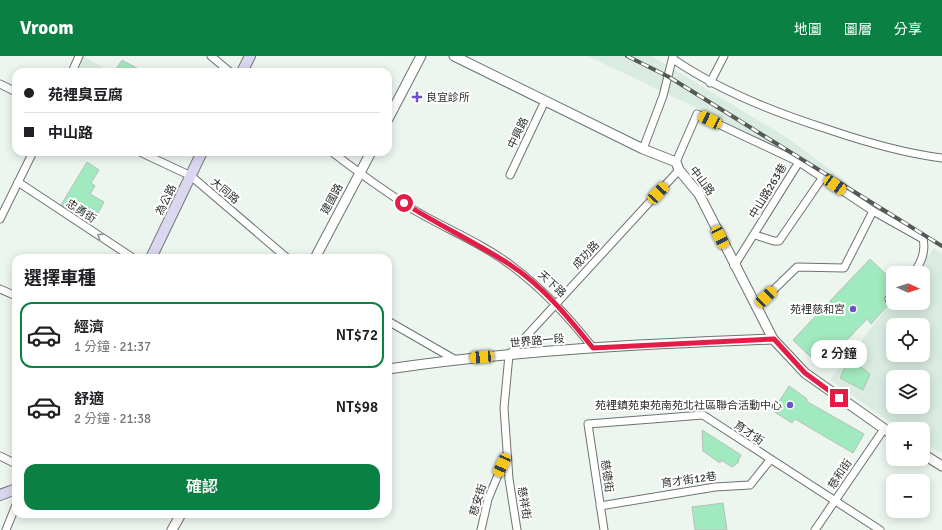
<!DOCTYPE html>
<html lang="zh-TW">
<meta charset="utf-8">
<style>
body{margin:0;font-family:Signika,"Noto Sans TC",sans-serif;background:#f6f6f6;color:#202124;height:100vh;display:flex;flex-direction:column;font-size:15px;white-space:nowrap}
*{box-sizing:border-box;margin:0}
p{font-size:13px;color:#757577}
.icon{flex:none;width:22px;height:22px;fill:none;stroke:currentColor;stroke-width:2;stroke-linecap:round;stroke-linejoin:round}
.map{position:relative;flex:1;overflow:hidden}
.panel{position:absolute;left:12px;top:198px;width:380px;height:264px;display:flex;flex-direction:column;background:#fff;border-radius:12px;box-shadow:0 2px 10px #0003}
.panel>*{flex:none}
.top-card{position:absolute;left:12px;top:12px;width:380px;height:88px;border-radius:12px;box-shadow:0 2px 10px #0003;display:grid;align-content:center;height:88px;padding:0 12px;background:#fff}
.needle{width:26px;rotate:93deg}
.fabs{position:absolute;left:886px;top:210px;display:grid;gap:8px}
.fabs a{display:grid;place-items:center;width:44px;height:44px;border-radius:8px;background:#fff;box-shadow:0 2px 10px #0003;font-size:20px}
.end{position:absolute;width:18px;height:18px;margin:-9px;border:5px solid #e11d48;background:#fff;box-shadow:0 0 0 2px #fff}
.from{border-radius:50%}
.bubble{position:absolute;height:28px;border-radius:12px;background:#fff;box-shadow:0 2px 10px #0003;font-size:13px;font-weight:600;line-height:28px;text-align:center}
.car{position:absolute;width:12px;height:24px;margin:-12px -6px;border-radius:5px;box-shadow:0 0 3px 1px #0007;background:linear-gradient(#f5c518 24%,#345 0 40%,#f5c518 0 76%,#345 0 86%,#f5c518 0)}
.top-card b{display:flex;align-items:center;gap:14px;height:38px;font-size:15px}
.top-card b+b{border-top:1px solid #e0e0e0}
.top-card i{width:10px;height:10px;background:#202124}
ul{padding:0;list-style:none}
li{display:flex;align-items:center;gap:12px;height:66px;margin:0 8px 6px;padding:0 4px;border:2px solid transparent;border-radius:12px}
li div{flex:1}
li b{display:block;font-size:15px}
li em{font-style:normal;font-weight:600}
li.active{border-color:#0b8043}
li>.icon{width:36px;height:36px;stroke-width:1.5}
h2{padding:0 12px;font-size:18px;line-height:48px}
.button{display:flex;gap:8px;margin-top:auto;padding:8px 12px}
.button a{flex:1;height:46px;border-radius:12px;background:#0b8043;color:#fff;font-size:16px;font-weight:600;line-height:46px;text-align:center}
header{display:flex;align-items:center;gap:24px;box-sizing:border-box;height:56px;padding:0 20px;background:#0b8043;color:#fff}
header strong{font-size:19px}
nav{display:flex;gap:22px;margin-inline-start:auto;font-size:14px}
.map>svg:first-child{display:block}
.built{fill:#daece1;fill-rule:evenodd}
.building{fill:#a1e9be;stroke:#b6c0b9}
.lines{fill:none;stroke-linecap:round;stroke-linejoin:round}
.minor-casing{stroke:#6c746f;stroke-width:9}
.tertiary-casing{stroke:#6c746f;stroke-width:11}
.secondary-casing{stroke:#6c746f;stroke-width:12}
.minor{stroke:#fff;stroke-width:7}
.tertiary{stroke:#fff;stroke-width:9}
.secondary{stroke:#dbd7f1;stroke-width:10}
.rail-casing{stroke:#545955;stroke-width:4}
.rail{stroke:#fff;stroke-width:2.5;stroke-dasharray:8;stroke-linecap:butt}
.oneway{stroke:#969897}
.route{stroke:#e11d48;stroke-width:5}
.poi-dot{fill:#6d51ca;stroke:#fff;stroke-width:1.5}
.labels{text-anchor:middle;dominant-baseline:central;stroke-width:4;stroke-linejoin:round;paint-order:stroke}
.poi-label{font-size:11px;fill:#2e322f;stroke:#fff;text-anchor:end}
.street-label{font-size:11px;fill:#2e322f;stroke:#fff}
</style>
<header>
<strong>Vroom</strong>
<nav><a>地圖</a><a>圖層</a><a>分享</a></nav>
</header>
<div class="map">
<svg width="942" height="474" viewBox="0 0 942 474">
<rect width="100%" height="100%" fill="#ecf6ef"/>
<g class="built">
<polygon points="83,0 107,14 106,16 76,16"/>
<polygon points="588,0 652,0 786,81 835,117 830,124 755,80"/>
<path d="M934,192L942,198V397L923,386V373H900L830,324L893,244V247H923V217H915ZM893,269H923V299H893ZM893,321H923V351H893Z"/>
</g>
<g class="building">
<polygon points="122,4 144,16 114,16"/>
<polygon points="87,106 99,114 91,127 95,130 90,138 104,146 93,166 79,158 78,159 61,149"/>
<polygon points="870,203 893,225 893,234 884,242 885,246 889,248 871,268 867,263 821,311 793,284"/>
<polygon points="847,306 860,310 870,318 863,334 840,322"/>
<polygon points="789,330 807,343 806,345 864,378 853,397 795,363 792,367 773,355"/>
<polygon points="702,374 741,399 738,405 739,406 732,411 721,404 720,407 703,395"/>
<polygon points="723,447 727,474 695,474 692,451"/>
</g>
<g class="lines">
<g class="minor-casing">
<g id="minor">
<polyline points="211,0 230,16"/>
<path d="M673,3C720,35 773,56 827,73C865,86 902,97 942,102"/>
<polyline points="72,16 79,0"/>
<polyline points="710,27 724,0"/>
<polyline points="0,28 16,36"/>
<polyline points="643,93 663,40 673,0"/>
<polyline points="140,96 191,120 287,202"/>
<path d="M332,96C359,117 386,136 414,154C446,173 482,187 512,210C544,234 569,261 593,292"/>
<polyline points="676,106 697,58 799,106 734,210"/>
<path d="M799,106L873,155L923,183C926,195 921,208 913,217"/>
<polyline points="510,119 545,45"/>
<polyline points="18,126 133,202"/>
<polyline points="0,163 33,96"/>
<polyline points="755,179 774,185 779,185 823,121"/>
<polyline points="0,233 16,240"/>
<polyline points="889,243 893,239"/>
<polyline points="756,251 797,211 844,212 873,155"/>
<polyline points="388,265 454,303"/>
<polyline points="0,400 16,408"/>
<polyline points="600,450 715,431 750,429 770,404"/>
<polyline points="6,474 16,449"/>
<polyline points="481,474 488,443 506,400"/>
<polyline points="517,474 509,423 504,352 509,299 679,114"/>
<polyline points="604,474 588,368 703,359 880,474"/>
<polyline points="815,474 884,373"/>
</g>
</g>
<g class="tertiary-casing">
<g id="tertiary">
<polyline points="454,0 643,93 676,106 679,114 699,138 773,283 805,317 893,379"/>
<polyline points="388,63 421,0"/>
<polyline points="315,202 371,96"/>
<path d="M388,313C515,294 645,288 773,283"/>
<polyline points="923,398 942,410"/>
<polyline points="172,474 181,458"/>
</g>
</g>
<g class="secondary-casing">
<g id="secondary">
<polyline points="242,16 250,0"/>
<polyline points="151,202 202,96"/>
<polyline points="0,439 16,433"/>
</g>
</g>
<use href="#minor" class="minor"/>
<use href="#tertiary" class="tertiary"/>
<use href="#secondary" class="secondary"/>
<g class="rail-casing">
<polyline id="rail" points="627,0 669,21 942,190"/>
</g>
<use href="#rail" class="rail"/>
</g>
<defs><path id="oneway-chevron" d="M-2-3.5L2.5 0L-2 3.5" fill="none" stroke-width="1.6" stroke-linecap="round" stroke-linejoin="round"/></defs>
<use class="oneway" href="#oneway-chevron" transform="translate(100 180) rotate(-147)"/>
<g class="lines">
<path class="route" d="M404,147C438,169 475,186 509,208C543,230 568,261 593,292L774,283L805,317L839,342"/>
</g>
<g class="poi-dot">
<path d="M415 35h4v4h4v4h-4v4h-4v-4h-4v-4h4z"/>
<circle cx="853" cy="253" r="4"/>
<circle cx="790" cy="349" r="4"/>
</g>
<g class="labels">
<g class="poi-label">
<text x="426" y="41" text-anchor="start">良宜診所</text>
<text x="845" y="253">苑裡慈和宮</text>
<text x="782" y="349">苑裡鎮苑東苑南苑北社區聯合活動中心</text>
</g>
<g class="street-label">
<text transform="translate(518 77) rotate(-64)">中興路</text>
<text transform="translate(702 125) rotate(53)">中山路</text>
<text transform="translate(225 135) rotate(40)">大同路</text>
<text transform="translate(768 135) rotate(-59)">中山路263巷</text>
<text transform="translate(332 143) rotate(-62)">建國路</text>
<text transform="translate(166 144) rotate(-64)">為公路</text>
<text transform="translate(81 155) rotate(33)">忠勇街</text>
<text transform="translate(586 199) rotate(-47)">成功路</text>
<text transform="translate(552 228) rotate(42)">天下路</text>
<text transform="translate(537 285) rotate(-5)">世界路一段</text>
<text transform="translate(749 377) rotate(34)">育才街</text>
<text transform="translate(840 418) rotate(-56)">慈和街</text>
<text transform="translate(607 420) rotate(82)">慈德街</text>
<text transform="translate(689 424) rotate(-8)">育才街12巷</text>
<text transform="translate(478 444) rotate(-73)">慈安街</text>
<text transform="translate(524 447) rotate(81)">慈祥街</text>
</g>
</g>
</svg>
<div class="fabs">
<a><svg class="needle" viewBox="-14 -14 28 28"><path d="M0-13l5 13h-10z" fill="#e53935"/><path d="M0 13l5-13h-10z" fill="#757577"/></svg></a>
<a><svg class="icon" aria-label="locate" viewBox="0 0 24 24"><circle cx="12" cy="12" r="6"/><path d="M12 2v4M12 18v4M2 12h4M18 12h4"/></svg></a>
<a><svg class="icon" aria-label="layers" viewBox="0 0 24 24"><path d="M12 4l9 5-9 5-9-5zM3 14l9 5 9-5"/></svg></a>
<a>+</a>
<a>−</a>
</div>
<i class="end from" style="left:404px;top:147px"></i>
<i class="end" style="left:839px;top:342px"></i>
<div class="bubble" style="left:811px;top:284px;width:56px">2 分鐘</div>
<i class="car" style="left:710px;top:64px;rotate:295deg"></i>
<i class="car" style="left:835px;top:129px;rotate:124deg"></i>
<i class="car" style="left:658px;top:137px;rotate:43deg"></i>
<i class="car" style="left:720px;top:181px;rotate:154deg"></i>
<i class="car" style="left:766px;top:241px;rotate:46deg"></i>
<i class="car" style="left:482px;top:301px;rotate:266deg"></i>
<i class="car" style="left:502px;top:409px;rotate:204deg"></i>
<div class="top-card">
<b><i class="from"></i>苑裡臭豆腐</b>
<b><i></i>中山路</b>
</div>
<section class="panel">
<h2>選擇車種</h2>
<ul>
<li class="active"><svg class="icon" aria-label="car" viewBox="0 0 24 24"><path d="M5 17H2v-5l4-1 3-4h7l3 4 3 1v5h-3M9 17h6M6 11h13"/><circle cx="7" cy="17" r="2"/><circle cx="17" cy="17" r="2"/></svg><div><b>經濟</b><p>1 分鐘 · 21:37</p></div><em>NT$72</em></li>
<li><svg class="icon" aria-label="car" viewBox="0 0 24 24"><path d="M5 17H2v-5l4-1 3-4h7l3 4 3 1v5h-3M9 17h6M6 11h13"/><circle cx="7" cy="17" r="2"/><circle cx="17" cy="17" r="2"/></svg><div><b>舒適</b><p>2 分鐘 · 21:38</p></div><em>NT$98</em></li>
</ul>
<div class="button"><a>確認</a></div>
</section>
</div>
